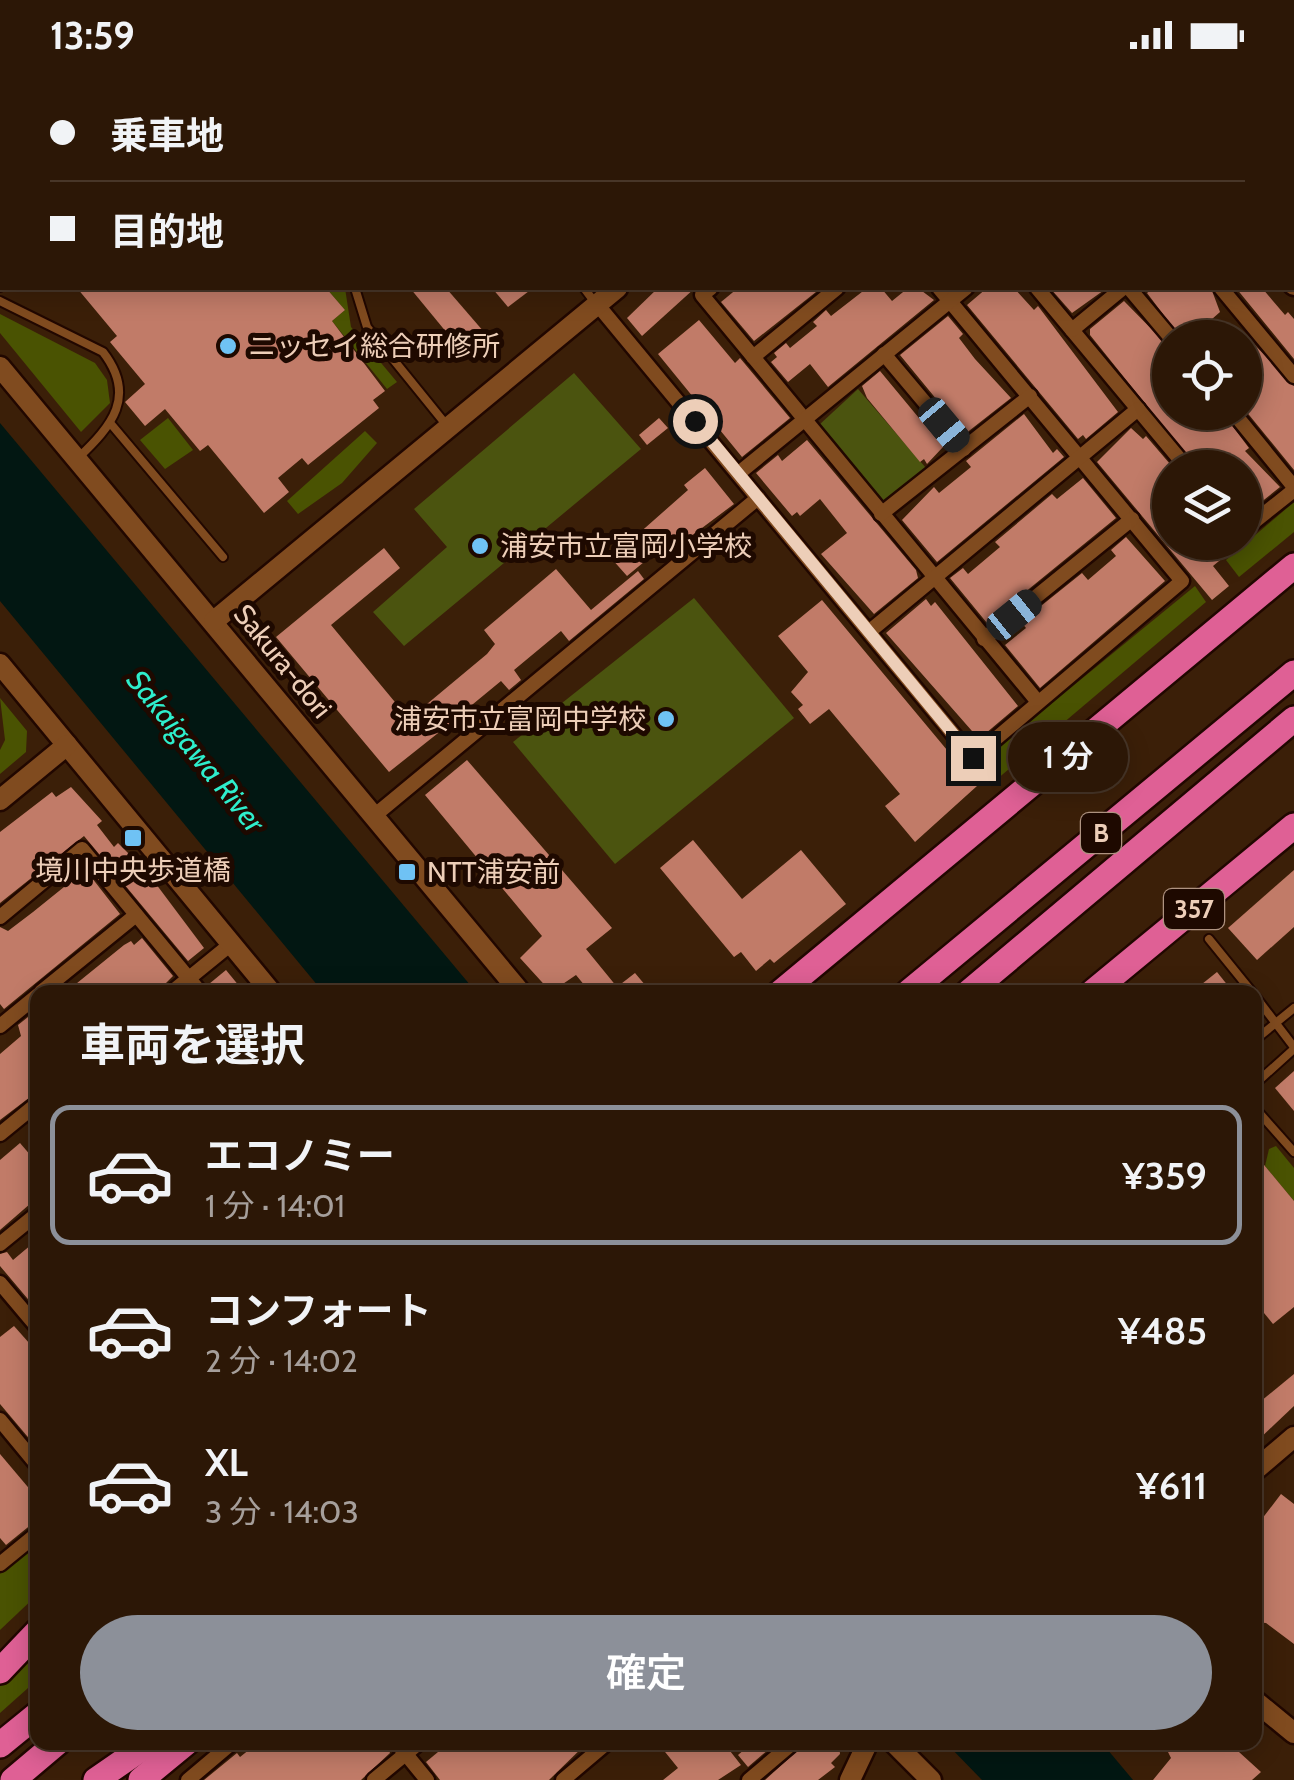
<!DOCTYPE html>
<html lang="ja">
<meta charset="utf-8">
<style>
body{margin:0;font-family:Cabin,"Noto Sans JP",sans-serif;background:#382414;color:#f1f3f6;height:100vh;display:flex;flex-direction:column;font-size:38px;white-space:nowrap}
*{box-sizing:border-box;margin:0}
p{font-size:32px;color:#a69f9b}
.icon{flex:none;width:55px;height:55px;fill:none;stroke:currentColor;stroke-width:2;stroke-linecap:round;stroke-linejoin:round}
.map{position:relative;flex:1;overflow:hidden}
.drawer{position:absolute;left:30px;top:915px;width:1232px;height:765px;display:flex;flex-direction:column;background:#2c1706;border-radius:20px;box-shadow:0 5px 25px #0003,0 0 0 2px #483628}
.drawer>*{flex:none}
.hud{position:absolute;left:0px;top:0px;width:1295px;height:220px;box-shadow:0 5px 25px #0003,0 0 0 2px #483628;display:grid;align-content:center;height:220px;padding:0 50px;background:#2c1706}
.tools{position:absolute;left:1152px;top:250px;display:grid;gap:20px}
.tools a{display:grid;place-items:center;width:110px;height:110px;border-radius:50%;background:#2c1706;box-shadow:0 5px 25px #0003,0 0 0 2px #483628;font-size:50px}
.end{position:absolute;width:45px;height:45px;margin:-22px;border:12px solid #edceb8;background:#111;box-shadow:0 0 0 5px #111}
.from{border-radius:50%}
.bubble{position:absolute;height:70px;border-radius:35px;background:#2c1706;box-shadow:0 5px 25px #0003,0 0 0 2px #483628;font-size:32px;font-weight:600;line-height:70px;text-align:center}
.car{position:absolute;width:30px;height:60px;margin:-30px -15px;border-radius:12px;box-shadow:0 0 8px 2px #0007;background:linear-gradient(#222 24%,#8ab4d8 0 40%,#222 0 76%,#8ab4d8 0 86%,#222 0)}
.hud b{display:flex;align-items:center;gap:35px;height:95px;font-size:38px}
.hud b+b{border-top:2px solid #483628}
.hud i{width:25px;height:25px;background:#f1f3f6}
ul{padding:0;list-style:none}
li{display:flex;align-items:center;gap:30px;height:140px;margin:0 20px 15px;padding:0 30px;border:5px solid transparent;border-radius:20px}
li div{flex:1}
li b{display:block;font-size:38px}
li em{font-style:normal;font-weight:600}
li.selected{border-color:#8c9099}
li>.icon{width:90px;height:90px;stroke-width:1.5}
h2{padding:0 50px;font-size:45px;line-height:120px}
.button{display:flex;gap:20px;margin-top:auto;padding:20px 50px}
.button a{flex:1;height:115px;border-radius:60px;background:#8c9099;color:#fff;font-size:40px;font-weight:600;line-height:115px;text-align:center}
.status{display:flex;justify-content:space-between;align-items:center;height:70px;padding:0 50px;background:#2c1706;direction:ltr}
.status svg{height:28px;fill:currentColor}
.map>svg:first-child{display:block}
.green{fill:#4b540f}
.forest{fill:#4a5302}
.water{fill:#021712}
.building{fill:#c17b68}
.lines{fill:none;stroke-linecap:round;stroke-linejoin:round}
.lane-casing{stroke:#210700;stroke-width:12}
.street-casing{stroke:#210700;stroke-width:19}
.secondary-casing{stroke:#210700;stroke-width:25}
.highway-casing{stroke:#210700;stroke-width:30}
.lane{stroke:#804b1f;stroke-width:8}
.street{stroke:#804b1f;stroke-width:14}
.secondary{stroke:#804b1f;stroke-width:20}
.highway{stroke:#df6095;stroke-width:25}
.route{stroke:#edceb8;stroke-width:12}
.poi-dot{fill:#6fc2f4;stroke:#1e0900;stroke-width:4}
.labels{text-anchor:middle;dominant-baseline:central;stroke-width:10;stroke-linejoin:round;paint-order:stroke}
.shield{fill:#1e0900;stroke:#af9381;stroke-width:2.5}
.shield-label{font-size:25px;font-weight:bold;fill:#edceb8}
.poi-label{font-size:28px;fill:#edceb8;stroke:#1e0900;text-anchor:start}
.street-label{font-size:28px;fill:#edceb8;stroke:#1e0900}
.water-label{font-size:30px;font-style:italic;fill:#2eeecc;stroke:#1e0900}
</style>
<div class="status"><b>13:59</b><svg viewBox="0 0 49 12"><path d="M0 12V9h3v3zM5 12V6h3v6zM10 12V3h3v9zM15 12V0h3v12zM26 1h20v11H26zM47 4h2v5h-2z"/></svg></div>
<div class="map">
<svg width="1294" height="1710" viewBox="0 0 1294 1710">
<rect width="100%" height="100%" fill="#3b1f08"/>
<g class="green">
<polygon points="574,303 641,379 404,576 373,542 447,477 414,439"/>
<polygon points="858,319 926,398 888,431 880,430 819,355"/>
<polygon points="694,528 794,648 615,794 513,672"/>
</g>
<g class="forest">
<polygon points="326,218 345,218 351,257 397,312 387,319 332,251 345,240"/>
<polygon points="0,244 95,293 107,310 110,333 81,362 0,263"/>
<polygon points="168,348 193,380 165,399 140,370"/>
<polygon points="365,361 377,373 342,413 298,444 287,431"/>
<polygon points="1294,432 1294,462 1239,507 1226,490"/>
<polygon points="1195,516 1206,532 996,710 980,692"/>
<polygon points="0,628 27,661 26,682 0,704 0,680 5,670"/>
<polygon points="1276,1076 1294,1098 1294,1131 1265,1096 1269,1079"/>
<polygon points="37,1465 37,1525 0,1560 0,1497"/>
<polygon points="37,1572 37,1610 0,1643 0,1612"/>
</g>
<g class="water">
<polygon points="0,353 476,922 323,922 0,531"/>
<polygon points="946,1673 1102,1673 1133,1710 982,1710"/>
</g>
<g class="building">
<polygon points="77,218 326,218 345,240 332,251 385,321 373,330 379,338 308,395 302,388 278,408 289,422 264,443 208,375 200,381 165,339 145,356 125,332 145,314 110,272 117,266"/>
<polygon points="410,218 446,218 484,262 461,280"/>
<polygon points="492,218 533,218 508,237"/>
<polygon points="658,218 695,218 642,266 627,248"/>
<polygon points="738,218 821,218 754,271 721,232"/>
<polygon points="867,218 881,218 892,231 908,218 918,218 934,230 828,317 810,294 788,312 771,292 777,287 774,283 786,273 790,278 817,256 813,252 826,240 831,246"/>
<polygon points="987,218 1014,218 1034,240 1038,236 1118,342 1086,369 1083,365 1078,369 967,235"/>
<polygon points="1050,218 1107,218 1072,243"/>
<polygon points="1153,218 1211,218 1220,242 1203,257 1213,268 1181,268 1147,223"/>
<polygon points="1236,218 1262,218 1285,245 1288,242 1294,249 1294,289"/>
<polygon points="1124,231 1170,278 1170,342 1222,342 1249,378 1245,381 1280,417 1245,445 1245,398 1197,398 1090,265 1090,259"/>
<polygon points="948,246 963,264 959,268 975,289 1011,328 965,364 900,285"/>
<polygon points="699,250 735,293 740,288 790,348 742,387 658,284"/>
<polygon points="1253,273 1294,316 1294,400 1245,340 1245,280"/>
<polygon points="880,301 943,377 927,394 924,389 920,392 867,328 862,316"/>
<polygon points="1024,344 1053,383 1057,379 1064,387 937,492 902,450 934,417 939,423 971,397 966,391"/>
<polygon points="659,348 668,358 647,375 639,365"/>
<polygon points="1131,358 1143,369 1146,366 1170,394 1170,472 1242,472 1213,496 1229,516 1212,530 1097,392"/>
<polygon points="807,370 916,500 918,508 874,544 821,484 847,463 820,429 800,446 797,442 792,446 756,403 778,385 782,391"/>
<polygon points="705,398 734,434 666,485 661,478 627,506 611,488 688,420 684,415"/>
<polygon points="1083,408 1116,448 987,553 950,508 963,498 968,504 1000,477 995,472 1052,424 1057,429"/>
<polygon points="1126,467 1165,511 1040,618 1005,575 1026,558 1021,552 1082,503 1088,510 1116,486 1111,480"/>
<polygon points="384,478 400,498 331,555 409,649 487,584 495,574 484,560 556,499 591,540 638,501 644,509 569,571 561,561 514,600 521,610 509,620 501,611 467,639 475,649 459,662 452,652 389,702 276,567"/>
<polygon points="926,529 931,536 935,532 1018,636 979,669 886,563"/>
<polygon points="822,530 977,716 915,772 885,736 900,724 829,639 810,654 798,639 803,635 791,622 808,602 778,566"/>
<polygon points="467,690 612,858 586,879 617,917 635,903 651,922 590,922 576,905 551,922 520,888 542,866 425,725"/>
<polygon points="71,717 102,751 97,755 114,777 118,773 147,802 204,878 188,891 84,766 0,833 0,762 52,722 56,727"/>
<polygon points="693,770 742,829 801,780 846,834 774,893 770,889 756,901 741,882 734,887 660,798"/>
<polygon points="1294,800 1294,857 1257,890 1228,858"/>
<polygon points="71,802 82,816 92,808 120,844 4,939 0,934 0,857 8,861 33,842 64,817 59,812"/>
<polygon points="142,868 173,906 157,922 66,922 124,875 131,871 134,875"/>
<polygon points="226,900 244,922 217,922 209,914"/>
<polygon points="1217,902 1233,922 1192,922"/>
<polygon points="28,947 33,954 38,951 38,1021 0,1050 0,984 21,966 18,955"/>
<polygon points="1294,1001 1294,1041 1275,1018"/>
<polygon points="20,1073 38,1094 38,1127 0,1160 0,1090"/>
<polygon points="1255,1084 1294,1131 1294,1237 1273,1254 1255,1232"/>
<polygon points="38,1169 38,1241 0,1196 0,1184 7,1182 13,1190"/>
<polygon points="14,1256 38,1283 38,1379 0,1334 0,1267"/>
<polygon points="1294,1304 1294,1336 1255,1373 1255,1336"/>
<polygon points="0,1384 38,1429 38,1449 6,1475 0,1468"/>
<polygon points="1281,1424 1294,1434 1294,1574 1266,1553 1255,1552 1255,1458"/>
<polygon points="259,1672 386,1672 390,1683 361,1710 204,1710 237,1683 240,1687"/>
<polygon points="450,1672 588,1672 549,1710 440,1710 426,1692"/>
<polygon points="657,1672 723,1672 741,1695 718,1710 663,1710 678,1698"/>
<polygon points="753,1672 775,1674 748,1697 738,1685"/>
<polygon points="807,1672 839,1672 840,1684 831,1693 835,1697 818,1710 765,1710"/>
<polygon points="1176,1672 1228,1672 1261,1702 1252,1710 1153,1710 1171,1688 1168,1682"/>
</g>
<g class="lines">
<g class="lane-casing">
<g id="lane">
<polyline points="179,0 181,2"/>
<polyline points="657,0 659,2"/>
<polyline points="238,2 241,0"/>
<polyline points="273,2 277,0"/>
<polyline points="0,217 2,215"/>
<polyline points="355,218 367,257 448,357"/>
<polyline points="584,218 596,234"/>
<path d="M0,231L103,282C137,326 112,356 78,388"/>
<polyline points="111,354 223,487"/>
<polyline points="1209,869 1252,922"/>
<polyline points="1255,926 1294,977"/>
<polyline points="1255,970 1294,938"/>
<polyline points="1255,1014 1294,979"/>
<polyline points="1255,1038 1294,1082"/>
</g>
</g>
<g class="street-casing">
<g id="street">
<polyline points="1041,0 1043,2"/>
<polyline points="1194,0 1196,2"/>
<polyline points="973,2 976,0"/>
<polyline points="1292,75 1294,74"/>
<polyline points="1292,121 1294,123"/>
<polyline points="711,218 702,225 1038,632"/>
<polyline points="1037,218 1187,398"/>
<polyline points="1129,218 1171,268"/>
<polyline points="1221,218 1294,306"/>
<polyline points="597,234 973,688 1182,511 939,218"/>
<polyline points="1072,260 1123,218"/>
<polyline points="884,284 964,379"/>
<polyline points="753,287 837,218"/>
<polyline points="1233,342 1294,417"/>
<polyline points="739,403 966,218"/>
<polyline points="881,444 1030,326"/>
<polyline points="1245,459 1294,420"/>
<polyline points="870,561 1138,339"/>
<polyline points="984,569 1132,449"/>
<polyline points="374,746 758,428"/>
<polyline points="0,847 82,779 200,922"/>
<polyline points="41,922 136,845"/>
<polyline points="172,922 231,874"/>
<polyline points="0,956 38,925"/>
<polyline points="0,1064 38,1033"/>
<polyline points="0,1174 38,1143"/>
<polyline points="0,1213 38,1258"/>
<polyline points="0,1350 38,1396"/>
<polyline points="0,1494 38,1463"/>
<polyline points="396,1672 427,1710"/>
<polyline points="188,1710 233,1672"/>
<polyline points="374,1710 420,1672"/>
<polyline points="563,1710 608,1672"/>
<polyline points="749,1710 794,1672"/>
</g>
</g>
<g class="secondary-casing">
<g id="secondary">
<polyline points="1116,0 1118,2"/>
<polyline points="877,2 880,0"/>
<polyline points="1292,213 1294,215"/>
<polyline points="0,297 520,922"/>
<polyline points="214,551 617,218"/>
<polyline points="0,594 271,922"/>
<polyline points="0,730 67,675"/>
<polyline points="1255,1400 1294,1367"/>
<polyline points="1255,1631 1294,1663"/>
<polyline points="893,1672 931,1710"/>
<polyline points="850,1710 868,1672"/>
</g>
</g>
<g class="highway-casing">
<g id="highway">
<polyline points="781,922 1294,496"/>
<polyline points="909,922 1294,603"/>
<polyline points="969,922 1294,649"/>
<polyline points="1093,922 1294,756"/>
<polyline points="0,1601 38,1561"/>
<polyline points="0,1675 38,1644"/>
<polyline points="13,1710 58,1672"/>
<polyline points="96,1710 151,1672"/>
<polyline points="141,1710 187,1672"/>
</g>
</g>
<use href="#lane" class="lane"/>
<use href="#street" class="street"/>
<use href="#secondary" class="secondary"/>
<use href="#highway" class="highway"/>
</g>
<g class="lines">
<polyline class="route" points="695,351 973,688"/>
</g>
<g class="poi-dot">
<circle cx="228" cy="276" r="10"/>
<circle cx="480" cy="476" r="10"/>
<circle cx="666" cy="649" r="10"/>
<rect x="123" y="758" width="20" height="20" rx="5"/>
<rect x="397" y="792" width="20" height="20" rx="5"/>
</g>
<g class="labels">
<g class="shield">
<rect x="1081" y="743" width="40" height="40" rx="8"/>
<rect x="1164" y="819" width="60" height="40" rx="8"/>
</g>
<g class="shield-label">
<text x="1101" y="763">B</text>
<text x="1194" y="839">357</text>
</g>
<g class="poi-label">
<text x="248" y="276">ニッセイ総合研修所</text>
<text x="500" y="476">浦安市立富岡小学校</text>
<text x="646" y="649" text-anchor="end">浦安市立富岡中学校</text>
<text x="133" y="800" text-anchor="middle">境川中央歩道橋</text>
<text x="427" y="802">NTT浦安前</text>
</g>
<g class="street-label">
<text transform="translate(283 591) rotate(51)">Sakura-dori</text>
</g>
<g class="water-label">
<text transform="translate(196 681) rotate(51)">Sakaigawa River</text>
</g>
</g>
</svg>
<div class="tools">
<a><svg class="icon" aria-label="locate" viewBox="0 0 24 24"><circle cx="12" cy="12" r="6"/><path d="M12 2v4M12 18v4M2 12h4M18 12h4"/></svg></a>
<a><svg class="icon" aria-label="layers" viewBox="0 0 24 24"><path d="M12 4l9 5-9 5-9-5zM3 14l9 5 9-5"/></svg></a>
</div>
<i class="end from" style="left:695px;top:351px"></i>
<i class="end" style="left:973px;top:688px"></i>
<div class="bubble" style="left:1008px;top:652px;width:120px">1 分</div>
<i class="car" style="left:944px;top:355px;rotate:140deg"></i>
<i class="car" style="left:1014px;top:545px;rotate:51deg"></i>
<div class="hud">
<b><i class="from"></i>乗車地</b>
<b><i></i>目的地</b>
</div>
<section class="drawer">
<h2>車両を選択</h2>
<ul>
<li class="selected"><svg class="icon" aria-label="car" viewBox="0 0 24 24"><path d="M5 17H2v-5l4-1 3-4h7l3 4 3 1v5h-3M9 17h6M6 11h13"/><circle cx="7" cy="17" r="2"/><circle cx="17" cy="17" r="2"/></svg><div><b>エコノミー</b><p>1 分 · 14:01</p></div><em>¥359</em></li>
<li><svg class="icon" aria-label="car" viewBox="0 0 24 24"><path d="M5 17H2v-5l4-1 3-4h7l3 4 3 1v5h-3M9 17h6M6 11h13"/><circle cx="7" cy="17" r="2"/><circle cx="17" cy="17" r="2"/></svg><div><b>コンフォート</b><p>2 分 · 14:02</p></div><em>¥485</em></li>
<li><svg class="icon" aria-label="car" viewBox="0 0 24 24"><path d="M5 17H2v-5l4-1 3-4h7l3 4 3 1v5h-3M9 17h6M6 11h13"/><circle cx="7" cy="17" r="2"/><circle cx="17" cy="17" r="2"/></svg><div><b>XL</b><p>3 分 · 14:03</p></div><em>¥611</em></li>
</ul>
<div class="button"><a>確定</a></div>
</section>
</div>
